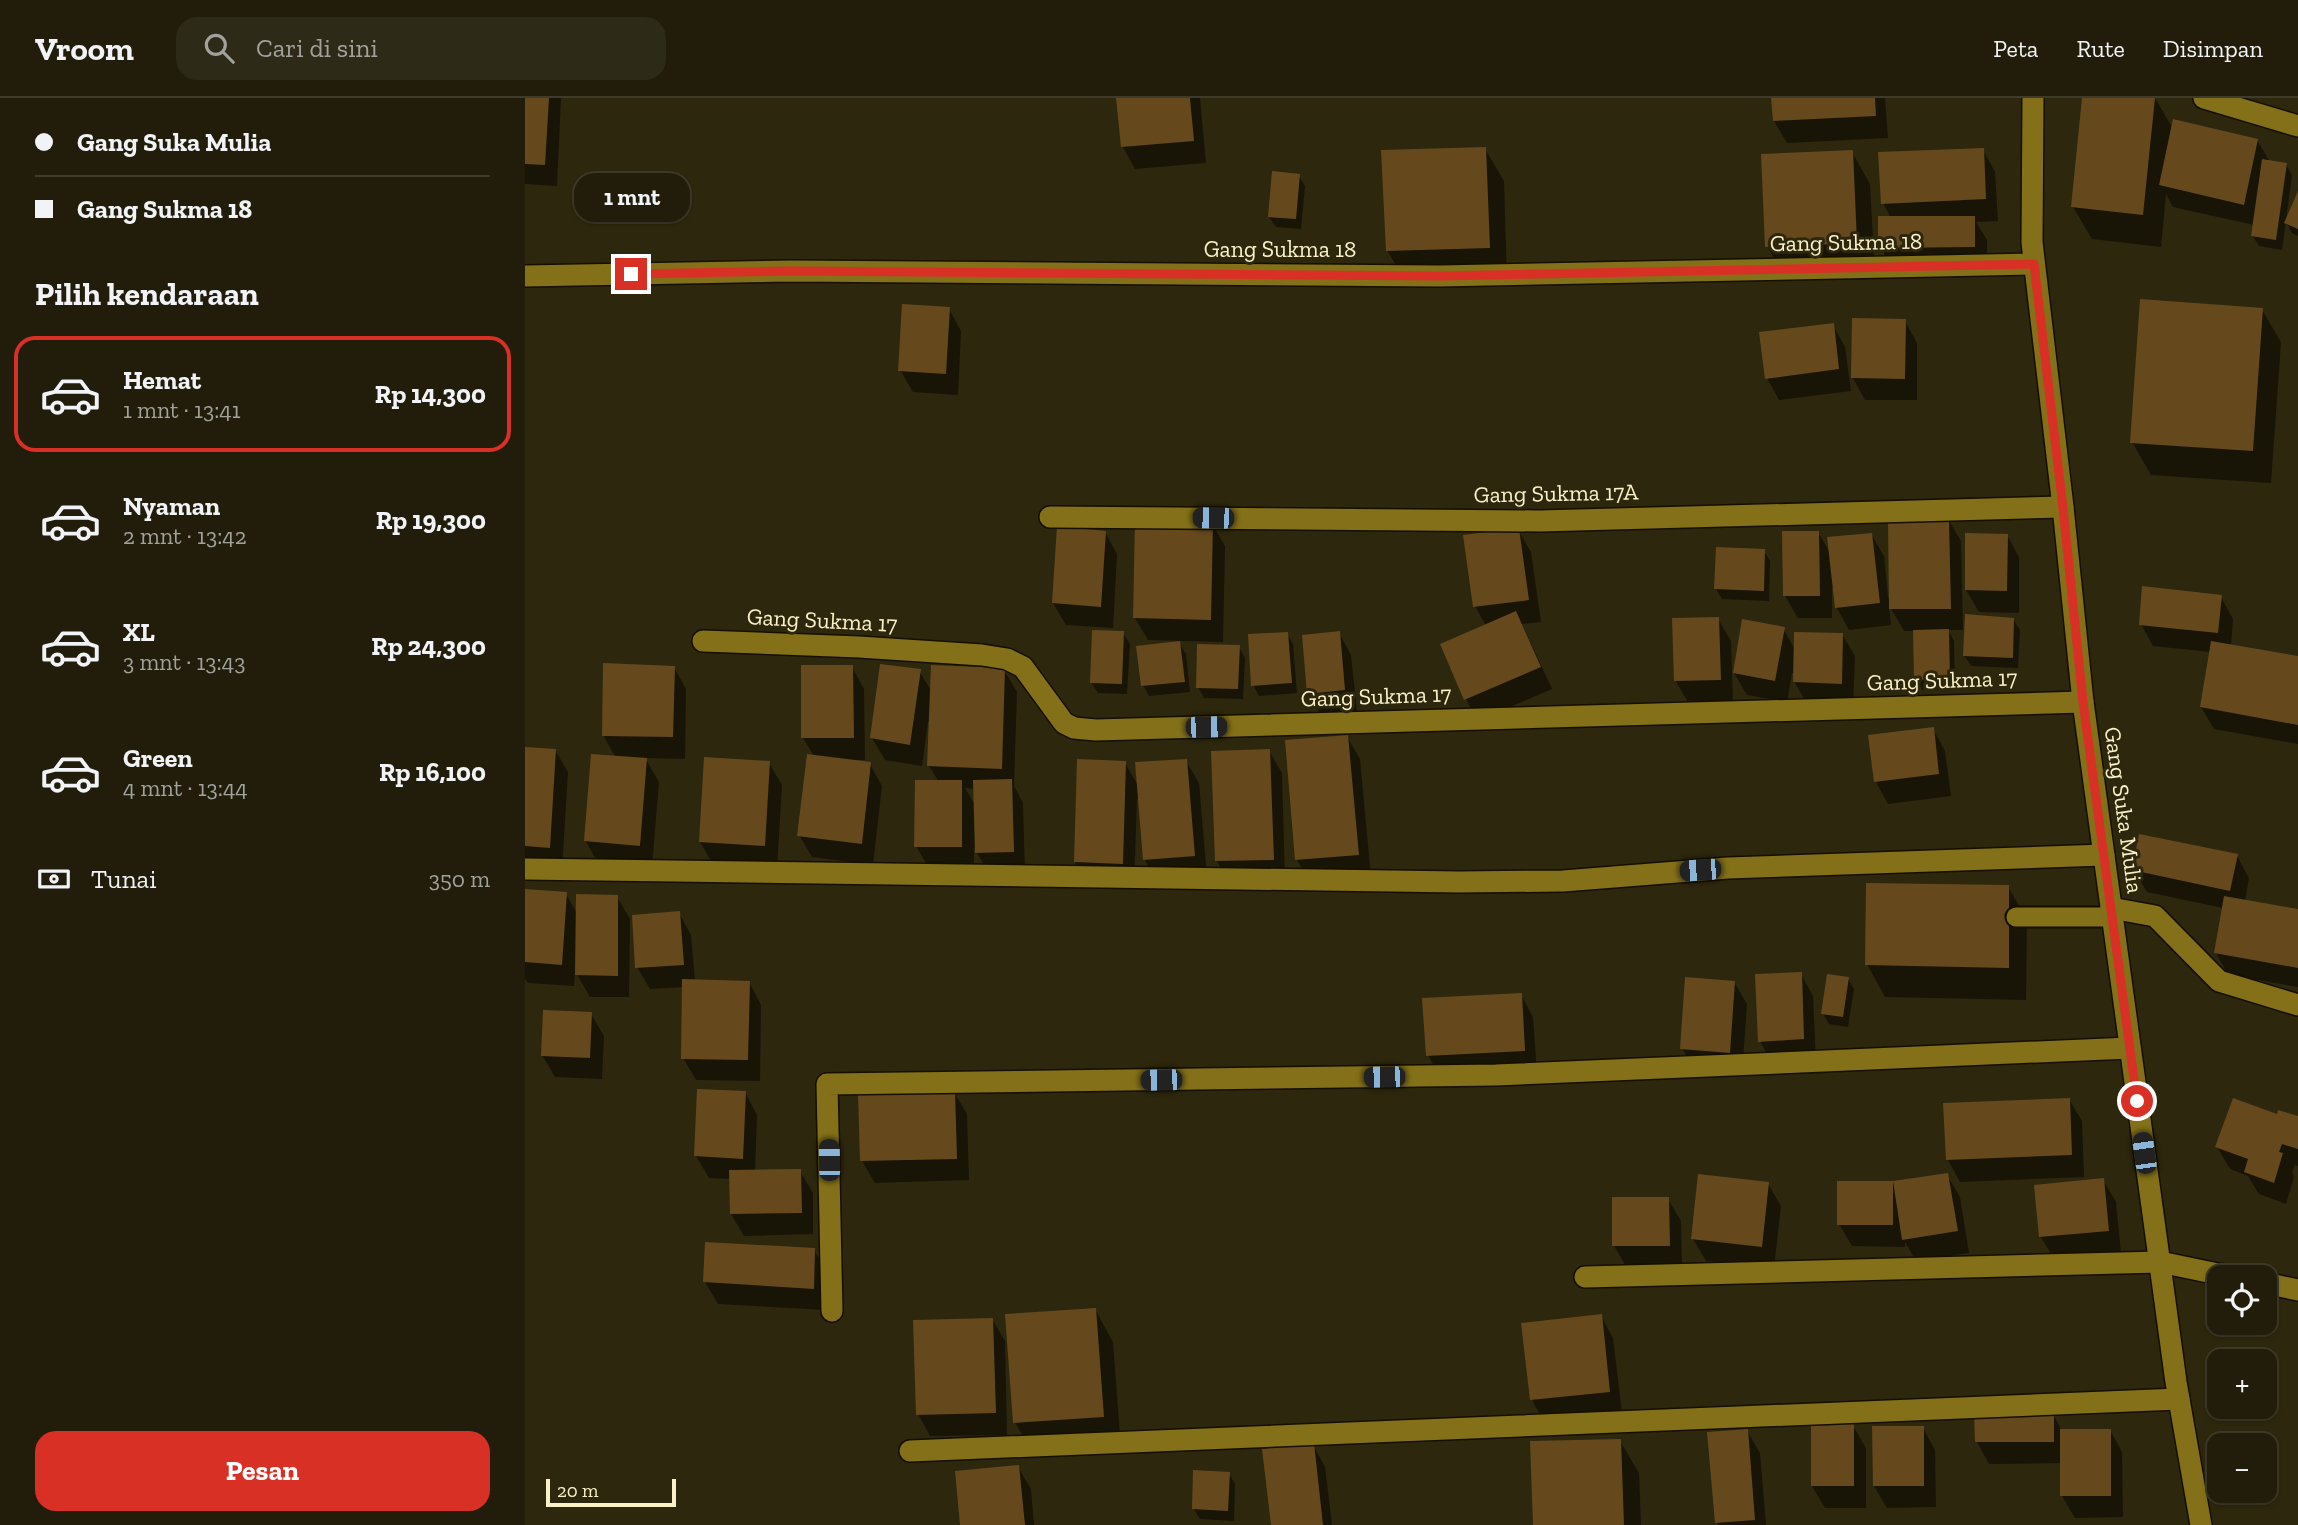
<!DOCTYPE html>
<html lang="id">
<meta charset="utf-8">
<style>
body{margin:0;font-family:"Zilla Slab",serif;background:#2e2a18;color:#f1f3f6;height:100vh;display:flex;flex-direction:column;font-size:26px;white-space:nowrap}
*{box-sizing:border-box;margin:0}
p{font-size:23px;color:#a2a29c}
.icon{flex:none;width:38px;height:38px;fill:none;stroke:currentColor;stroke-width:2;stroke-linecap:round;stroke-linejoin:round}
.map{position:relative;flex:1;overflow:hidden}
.details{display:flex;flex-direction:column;background:#221d0a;width:525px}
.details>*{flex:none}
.banner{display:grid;align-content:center;height:154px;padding:0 35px;background:#221d0a}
.buttons{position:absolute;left:1682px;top:1167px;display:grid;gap:14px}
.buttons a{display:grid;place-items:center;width:70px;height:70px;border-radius:14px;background:#221d0a;box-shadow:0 2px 5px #0004,0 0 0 2px #3f3b2b;font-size:35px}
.scale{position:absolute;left:21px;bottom:18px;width:130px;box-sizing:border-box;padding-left:7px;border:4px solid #faf1c9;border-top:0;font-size:19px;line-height:24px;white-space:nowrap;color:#faf1c9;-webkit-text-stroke:5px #2d270d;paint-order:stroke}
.end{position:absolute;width:32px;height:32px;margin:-16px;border:9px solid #d93025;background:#fff;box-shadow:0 0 0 4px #fff}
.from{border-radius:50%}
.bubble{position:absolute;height:49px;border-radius:21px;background:#221d0a;box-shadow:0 2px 5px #0004,0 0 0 2px #3f3b2b;font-size:23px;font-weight:700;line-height:49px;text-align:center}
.car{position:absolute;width:21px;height:42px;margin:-21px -10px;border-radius:9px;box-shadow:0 0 5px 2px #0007;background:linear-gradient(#222 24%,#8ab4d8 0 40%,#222 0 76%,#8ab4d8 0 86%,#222 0)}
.banner b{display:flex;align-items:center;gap:24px;height:66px;font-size:26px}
.banner b+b{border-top:2px solid #3f3b2b}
.banner i{width:18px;height:18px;background:#f1f3f6}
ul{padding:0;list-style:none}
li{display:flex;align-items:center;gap:21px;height:116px;margin:0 14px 10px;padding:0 21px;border:4px solid transparent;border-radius:21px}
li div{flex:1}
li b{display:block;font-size:26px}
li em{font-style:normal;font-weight:700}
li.active{border-color:#d93025}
li>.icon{width:63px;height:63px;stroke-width:1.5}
h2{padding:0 35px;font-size:32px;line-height:84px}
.pay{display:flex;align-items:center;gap:18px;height:77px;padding:0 35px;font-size:26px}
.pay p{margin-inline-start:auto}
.cta{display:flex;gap:14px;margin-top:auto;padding:14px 35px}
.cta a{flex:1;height:80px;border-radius:21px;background:#d93025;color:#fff;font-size:28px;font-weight:700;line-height:80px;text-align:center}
header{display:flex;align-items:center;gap:42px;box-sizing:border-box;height:98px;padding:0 35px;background:#221d0a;border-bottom:2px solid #3f3b2b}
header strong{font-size:33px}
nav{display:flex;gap:38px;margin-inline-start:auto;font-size:24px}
.search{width:490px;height:63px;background:#2e2a18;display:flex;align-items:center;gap:18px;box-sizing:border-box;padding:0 24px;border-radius:21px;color:#a2a29c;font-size:26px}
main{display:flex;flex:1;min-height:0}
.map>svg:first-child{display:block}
.shadow{fill:#0007;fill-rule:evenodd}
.building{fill:#65491d}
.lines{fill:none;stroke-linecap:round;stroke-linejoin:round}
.service-casing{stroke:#150f00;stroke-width:23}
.minor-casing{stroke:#150f00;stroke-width:24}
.service{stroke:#837018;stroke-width:19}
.minor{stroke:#837018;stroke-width:21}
.route{stroke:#d93025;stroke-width:9}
.labels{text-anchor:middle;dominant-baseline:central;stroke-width:6;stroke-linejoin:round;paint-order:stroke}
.street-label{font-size:23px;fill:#faf1c9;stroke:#2d270d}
</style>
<header>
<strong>Vroom</strong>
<div class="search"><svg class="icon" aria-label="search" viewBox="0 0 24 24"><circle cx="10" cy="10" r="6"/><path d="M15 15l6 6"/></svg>Cari di sini</div>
<nav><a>Peta</a><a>Rute</a><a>Disimpan</a></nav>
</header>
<main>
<section class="details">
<div class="banner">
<b><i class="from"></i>Gang Suka Mulia</b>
<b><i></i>Gang Sukma 18</b>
</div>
<h2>Pilih kendaraan</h2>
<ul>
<li class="active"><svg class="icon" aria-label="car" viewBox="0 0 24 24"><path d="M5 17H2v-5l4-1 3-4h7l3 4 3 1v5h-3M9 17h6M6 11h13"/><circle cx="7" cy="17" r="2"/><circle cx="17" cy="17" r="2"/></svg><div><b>Hemat</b><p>1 mnt · 13:41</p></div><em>Rp 14,300</em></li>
<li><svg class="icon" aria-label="car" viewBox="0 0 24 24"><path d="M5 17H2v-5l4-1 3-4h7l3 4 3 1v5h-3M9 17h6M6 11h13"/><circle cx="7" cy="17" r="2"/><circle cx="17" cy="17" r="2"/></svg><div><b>Nyaman</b><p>2 mnt · 13:42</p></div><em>Rp 19,300</em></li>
<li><svg class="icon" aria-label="car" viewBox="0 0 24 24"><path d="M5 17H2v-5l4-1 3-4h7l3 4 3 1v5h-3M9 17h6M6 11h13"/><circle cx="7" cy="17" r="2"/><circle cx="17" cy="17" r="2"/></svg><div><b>XL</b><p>3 mnt · 13:43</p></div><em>Rp 24,300</em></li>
<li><svg class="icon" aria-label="car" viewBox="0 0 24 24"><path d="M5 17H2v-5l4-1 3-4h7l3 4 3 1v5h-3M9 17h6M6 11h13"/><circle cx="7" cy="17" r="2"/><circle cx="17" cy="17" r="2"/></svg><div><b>Green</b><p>4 mnt · 13:44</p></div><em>Rp 16,100</em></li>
</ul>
<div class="pay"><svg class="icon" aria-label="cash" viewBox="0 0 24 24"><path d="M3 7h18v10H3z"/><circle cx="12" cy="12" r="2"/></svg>Tunai<p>350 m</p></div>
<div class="cta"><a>Pesan</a></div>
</section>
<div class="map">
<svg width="1773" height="1427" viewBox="0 0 1773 1427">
<rect width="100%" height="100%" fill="#2d270d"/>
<g class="shadow">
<polygon points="0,0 36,0 32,88 0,86"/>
<polygon points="593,0 675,0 681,65 610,71 598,49"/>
<polygon points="1248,0 1360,0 1363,40 1262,45 1249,23"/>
<polygon points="1558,0 1630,0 1648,31 1732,42 1745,64 1761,66 1767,77 1761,122 1773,97 1773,138 1767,135 1761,124 1757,152 1734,148 1727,137 1729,127 1648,109 1641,96 1636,149 1567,141 1548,109"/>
<polygon points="960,51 979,83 982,182 881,185 862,152"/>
<polygon points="1458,52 1470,74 1473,123 1451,124 1462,142 1462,171 1368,171 1355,149 1366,120 1358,105"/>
<polygon points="1327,54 1345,86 1350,177 1261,181 1242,148"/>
<polygon points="774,78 780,88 776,131 751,129 744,119"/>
<polygon points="424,211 436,233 433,297 388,294 375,272"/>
<polygon points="1737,212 1756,244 1746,385 1626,377 1607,344"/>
<polygon points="1380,223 1392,245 1392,302 1340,302 1328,280"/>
<polygon points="1308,227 1320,249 1326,293 1254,302 1242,280"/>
<polygon points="1423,421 1436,443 1438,532 1423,532 1429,543 1430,591 1397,592 1391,581 1390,533 1379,533 1364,507 1366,527 1324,532 1312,510 1309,490 1307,490 1307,520 1273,520 1260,498 1293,434 1305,455 1346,436 1359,458 1363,499 1366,499"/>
<polygon points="687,426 700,448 698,544 623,542 610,520"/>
<polygon points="993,432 1006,454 1016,524 997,526 1027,591 953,623 941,601 961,528 950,508"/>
<polygon points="580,434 592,456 588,530 541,527 528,505"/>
<polygon points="1482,437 1494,459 1494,515 1454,514 1441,492"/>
<polygon points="1239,453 1245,463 1244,503 1197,501 1191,491"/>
<polygon points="1696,499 1708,521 1706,548 1773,560 1773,646 1689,631 1676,609 1685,554 1628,548 1616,526"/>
<polygon points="1193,521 1206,543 1208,604 1163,604 1150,582"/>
<polygon points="1488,521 1495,532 1493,570 1446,568 1439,557"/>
<polygon points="1258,531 1270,551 1317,536 1330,558 1328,607 1282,606 1269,583 1269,575 1267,575 1262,604 1222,597 1209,575"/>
<polygon points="598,535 605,546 602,596 573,595 566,584"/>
<polygon points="814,535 826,557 832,614 796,617 784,595"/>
<polygon points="762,536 768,546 772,595 734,598 728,587"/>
<polygon points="654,545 661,556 665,594 624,598 618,587"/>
<polygon points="714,549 720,560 718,601 679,600 673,589"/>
<polygon points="149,569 161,591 160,661 120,660 134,684 127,769 73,765 60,742 91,660 78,637"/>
<polygon points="327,569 339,591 340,662 332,662 331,664 345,666 357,688 348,767 287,759 274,737 289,658 278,640"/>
<path d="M479,572L492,594L489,688L498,705L500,776L465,777L449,750V770H404L391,748L414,684L404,668L406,624H403L397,668L360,662L347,640L394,573L407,594ZM440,690L450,691L451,709Z"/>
<polygon points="1408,631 1420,653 1426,698 1363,706 1351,684"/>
<polygon points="822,639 835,661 846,779 785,784 772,762 762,644"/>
<polygon points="0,650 30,652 43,674 37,772 0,762"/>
<polygon points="744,653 757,675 760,784 704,784 691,762"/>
<polygon points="661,663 674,685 682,779 632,783 619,761 615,701 612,701 609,787 563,786 550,764 600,665 614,689"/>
<polygon points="244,665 257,687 252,770 188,766 175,744"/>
<polygon points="1712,758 1724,780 1720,803 1773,813 1773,889 1703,877 1691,855 1698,810 1622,794 1609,772"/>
<polygon points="1483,789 1502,821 1501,902 1360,899 1342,866"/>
<polygon points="0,793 41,796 53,817 92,799 105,821 104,899 65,899 50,873 49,888 3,885 0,881"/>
<polygon points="154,815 166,837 170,883 224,884 236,907 235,983 171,982 158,960 159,889 125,891 112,869"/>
<polygon points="1276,876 1288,898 1291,963 1247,965 1235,943"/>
<polygon points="1323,881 1329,891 1323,929 1304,926 1298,916"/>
<polygon points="1209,884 1222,906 1217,976 1169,972 1157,950"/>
<polygon points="996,897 1008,919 1012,975 915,979 903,957"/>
<polygon points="66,916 79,938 77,981 30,979 17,957"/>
<polygon points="220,994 232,1017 230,1074 275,1073 288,1095 288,1136 219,1138 206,1116 206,1081 184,1080 171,1058"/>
<polygon points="429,994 442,1016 444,1082 350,1085 337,1063"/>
<polygon points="1544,1001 1557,1023 1559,1079 1435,1084 1423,1062"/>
<polygon points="1753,1018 1773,1020 1773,1068 1770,1067 1767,1074 1769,1079 1761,1106 1734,1096 1723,1078 1705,1071 1692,1049"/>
<polygon points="1422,1077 1435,1099 1444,1155 1391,1163 1380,1144 1380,1149 1327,1148 1314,1126 1314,1085 1368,1085"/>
<polygon points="1578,1082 1591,1104 1596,1155 1529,1161 1516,1139"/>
<polygon points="1243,1086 1256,1108 1249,1170 1181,1163 1168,1141"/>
<polygon points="1143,1101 1156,1123 1157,1169 1102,1170 1089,1148"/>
<polygon points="289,1152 302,1174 300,1212 193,1206 180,1184"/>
<polygon points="570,1211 588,1244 596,1351 508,1357 490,1324"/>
<polygon points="1076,1218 1088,1240 1097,1315 1019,1324 1007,1302"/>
<polygon points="467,1221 480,1243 482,1337 405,1338 393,1316"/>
<polygon points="1528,1316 1537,1333 1585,1332 1597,1354 1598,1419 1550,1420 1537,1398 1537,1365 1464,1366 1452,1344"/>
<polygon points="1328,1328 1341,1350 1341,1410 1300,1410 1287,1388"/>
<polygon points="1398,1330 1410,1352 1411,1409 1362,1410 1349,1388"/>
<polygon points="1222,1333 1235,1355 1241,1427 1193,1427 1192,1425"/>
<polygon points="1095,1343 1114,1375 1116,1427 1010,1427"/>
<polygon points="788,1347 800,1369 807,1427 747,1427"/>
<polygon points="493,1369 506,1391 509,1427 437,1427"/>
<polygon points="704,1376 710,1386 709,1423 675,1421 668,1410"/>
</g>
<g class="building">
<polygon points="0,0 24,0 20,67 0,66"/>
<polygon points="591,0 665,0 669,43 596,49"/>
<polygon points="1246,0 1350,0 1351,18 1248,23"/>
<polygon points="1557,0 1630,0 1618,117 1546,109"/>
<polygon points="1648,21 1733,41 1719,107 1634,87"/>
<polygon points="961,49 965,150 861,153 856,52"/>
<polygon points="1459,50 1461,101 1356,106 1353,54"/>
<polygon points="1328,52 1332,145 1240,149 1236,56"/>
<polygon points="1737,61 1762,65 1751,142 1726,138"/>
<polygon points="747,73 775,76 771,121 743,119"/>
<polygon points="1773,93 1773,131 1759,125"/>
<polygon points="1353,118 1450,118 1450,149 1353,150"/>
<polygon points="1615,201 1738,210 1728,353 1605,345"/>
<polygon points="377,206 425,209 421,276 373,273"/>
<polygon points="1327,220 1381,221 1380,281 1326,280"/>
<polygon points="1309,225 1314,271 1240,281 1234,234"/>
<polygon points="1363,420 1424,420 1426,511 1364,511"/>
<polygon points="610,422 688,425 686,522 608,520"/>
<polygon points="532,428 581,433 576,509 527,505"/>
<polygon points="994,430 1004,502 948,509 938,437"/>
<polygon points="1257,433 1294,433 1295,498 1258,498"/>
<polygon points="1347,435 1355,505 1310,510 1302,439"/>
<polygon points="1440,435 1483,436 1482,493 1440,492"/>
<polygon points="1191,449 1240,451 1239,493 1189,491"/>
<polygon points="1617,488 1697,497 1693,535 1614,527"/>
<polygon points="991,513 1016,569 939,602 915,546"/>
<polygon points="1440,516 1489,520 1488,560 1438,558"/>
<polygon points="1194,519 1196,582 1149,583 1147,520"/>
<polygon points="1217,521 1260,529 1250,583 1208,575"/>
<polygon points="1424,531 1425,581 1389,582 1388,532"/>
<polygon points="567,532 599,533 597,586 565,585"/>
<polygon points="815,533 820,592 782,596 777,537"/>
<polygon points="763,534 767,585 726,588 723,536"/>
<polygon points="1269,534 1318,535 1317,586 1268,584"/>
<polygon points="655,543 660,584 616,588 611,548"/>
<polygon points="1686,543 1773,558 1773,627 1675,609"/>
<polygon points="672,546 715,547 713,591 671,590"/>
<polygon points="78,565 150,568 148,639 77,638"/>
<polygon points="355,566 396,571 385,647 345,640"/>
<polygon points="276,567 328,567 329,640 276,640"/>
<polygon points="406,567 480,570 477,671 402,668"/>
<polygon points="1409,629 1414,676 1349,684 1343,637"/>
<polygon points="823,637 834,757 770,762 760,642"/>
<polygon points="0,649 31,651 25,750 0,748"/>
<polygon points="745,651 749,762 690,763 686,653"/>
<polygon points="66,656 122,660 115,748 59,743"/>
<polygon points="282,656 346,664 337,746 272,738"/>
<polygon points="179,659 245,663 240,748 174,744"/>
<polygon points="552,661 601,663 598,766 549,764"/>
<polygon points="662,661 670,758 618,762 610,664"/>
<polygon points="487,681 489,754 450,755 448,682"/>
<polygon points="390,682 437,682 437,749 389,749"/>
<polygon points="1614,736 1713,756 1705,793 1607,772"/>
<polygon points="1341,785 1484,787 1484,870 1340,867"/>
<polygon points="0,791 42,794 37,867 0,864"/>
<polygon points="51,796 93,797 93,878 50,877"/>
<polygon points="1699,798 1773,811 1773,870 1689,855"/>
<polygon points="155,813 159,867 110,870 107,817"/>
<polygon points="1277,874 1279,941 1233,944 1230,876"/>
<polygon points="1302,876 1324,879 1318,919 1296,916"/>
<polygon points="1160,879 1210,883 1205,955 1155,951"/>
<polygon points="157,881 225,883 223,962 156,961"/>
<polygon points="997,895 1000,953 901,958 897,900"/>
<polygon points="18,912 67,914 65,960 16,958"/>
<polygon points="172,991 221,993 218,1061 169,1058"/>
<polygon points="430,993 432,1061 335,1063 333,995"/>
<polygon points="1545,1000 1547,1057 1421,1062 1418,1005"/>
<polygon points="1708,1000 1752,1016 1753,1012 1773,1018 1773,1051 1757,1046 1754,1054 1758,1055 1749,1085 1719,1074 1723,1061 1690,1049"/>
<polygon points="276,1071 277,1115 205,1116 204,1072"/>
<polygon points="1423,1075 1433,1133 1377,1142 1368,1083"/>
<polygon points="1173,1076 1244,1084 1237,1149 1166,1141"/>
<polygon points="1579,1080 1584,1133 1514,1139 1509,1087"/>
<rect x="1312" y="1083" width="56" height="44"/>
<polygon points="1087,1099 1144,1099 1145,1148 1087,1148"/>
<polygon points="180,1144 290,1150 289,1191 178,1184"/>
<polygon points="571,1210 579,1319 488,1325 480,1216"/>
<polygon points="1077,1216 1085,1294 1005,1302 996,1225"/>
<polygon points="468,1220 471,1315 391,1317 388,1222"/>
<polygon points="1529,1314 1529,1344 1450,1344 1449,1315"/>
<polygon points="1286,1325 1329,1326 1329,1388 1286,1388"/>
<polygon points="1347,1328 1399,1328 1399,1388 1348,1388"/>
<polygon points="1223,1331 1230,1422 1190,1425 1182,1334"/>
<rect x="1535" y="1331" width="51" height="67"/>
<polygon points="1096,1341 1099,1427 1008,1427 1005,1343"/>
<polygon points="789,1345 798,1427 746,1427 737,1351"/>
<polygon points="494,1367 500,1427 435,1427 430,1373"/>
<polygon points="668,1372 705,1374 703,1413 667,1411"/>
</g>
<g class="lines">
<g class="service-casing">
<polyline id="service" points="1491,819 1587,819"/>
</g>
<g class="minor-casing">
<g id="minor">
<polyline points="1508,0 1507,144 1538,409 1558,604 1651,1284 1676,1427"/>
<polyline points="1679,0 1773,28"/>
<polyline points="0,178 266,173 915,178 1509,166"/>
<polyline points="525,419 1015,423 1538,409"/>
<polyline points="178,543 334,549 457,557 482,561 498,569 539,625 549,630 571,632 1558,604"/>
<polyline points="0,771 934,784 1038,783 1203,770 1579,757"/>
<polyline points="1586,810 1630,818 1694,883 1773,907"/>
<polyline points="1060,1179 1635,1164 1712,1180"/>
<polyline points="1740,1185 1773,1192"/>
<polyline points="307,1213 302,986 971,977 1605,950"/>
<polyline points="385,1353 1654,1301"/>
</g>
</g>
<use href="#service" class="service"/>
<use href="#minor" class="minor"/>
</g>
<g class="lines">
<polyline class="route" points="106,176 266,173 915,178 1509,166 1538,410 1558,604 1612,1003"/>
</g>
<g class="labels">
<g class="street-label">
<text transform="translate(1321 144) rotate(-1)">Gang Sukma 18</text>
<text x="755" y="151">Gang Sukma 18</text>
<text transform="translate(1031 395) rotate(-1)">Gang Sukma 17A</text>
<text transform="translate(297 522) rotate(3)">Gang Sukma 17</text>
<text transform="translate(1417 582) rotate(-2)">Gang Sukma 17</text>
<text transform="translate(851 598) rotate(-2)">Gang Sukma 17</text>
<text transform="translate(1599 712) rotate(82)">Gang Suka Mulia</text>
</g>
</g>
</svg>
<div class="buttons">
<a><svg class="icon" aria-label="locate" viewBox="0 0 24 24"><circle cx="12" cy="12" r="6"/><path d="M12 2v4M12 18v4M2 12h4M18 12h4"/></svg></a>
<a>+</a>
<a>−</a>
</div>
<div class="scale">20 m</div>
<i class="end from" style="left:1612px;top:1003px"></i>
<i class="end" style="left:106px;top:176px"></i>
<div class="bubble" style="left:49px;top:75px;width:116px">1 mnt</div>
<i class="car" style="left:688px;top:420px;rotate:271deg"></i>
<i class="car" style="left:681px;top:629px;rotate:89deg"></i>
<i class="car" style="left:1175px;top:772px;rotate:266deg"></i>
<i class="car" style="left:859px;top:979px;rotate:269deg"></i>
<i class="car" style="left:636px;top:982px;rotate:269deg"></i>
<i class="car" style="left:1619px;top:1055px;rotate:352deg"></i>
<i class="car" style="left:304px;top:1062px;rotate:359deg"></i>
</div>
</main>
